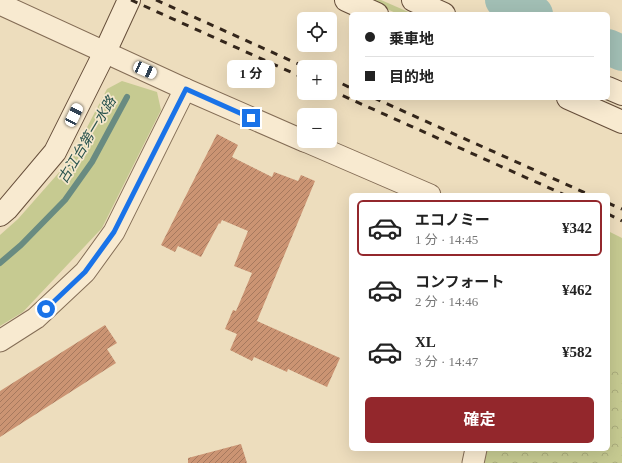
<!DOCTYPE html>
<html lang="ja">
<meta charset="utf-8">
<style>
body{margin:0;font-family:"Times New Roman","Noto Sans JP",serif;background:#f2f2f2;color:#222;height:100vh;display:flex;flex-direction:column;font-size:15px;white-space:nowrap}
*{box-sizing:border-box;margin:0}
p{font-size:13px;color:#767676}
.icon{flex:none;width:22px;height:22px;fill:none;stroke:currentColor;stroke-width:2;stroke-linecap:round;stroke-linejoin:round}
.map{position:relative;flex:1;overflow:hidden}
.drawer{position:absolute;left:349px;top:193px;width:261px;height:258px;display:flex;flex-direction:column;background:#fff;border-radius:6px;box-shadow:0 4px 16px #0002}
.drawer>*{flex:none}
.hud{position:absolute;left:349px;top:12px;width:261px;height:88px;border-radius:6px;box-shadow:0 4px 16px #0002;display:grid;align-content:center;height:88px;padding:0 16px;background:#fff}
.fabs{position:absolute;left:297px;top:12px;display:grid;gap:8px}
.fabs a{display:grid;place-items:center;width:40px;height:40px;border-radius:6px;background:#fff;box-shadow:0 4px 16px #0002;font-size:20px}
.end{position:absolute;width:18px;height:18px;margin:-9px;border:5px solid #1a73e8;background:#fff;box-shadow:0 0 0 2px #fff}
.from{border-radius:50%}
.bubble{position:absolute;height:28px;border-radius:6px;background:#fff;box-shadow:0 4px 16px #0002;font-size:13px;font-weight:700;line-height:28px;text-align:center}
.car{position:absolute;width:12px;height:24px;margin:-12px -6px;border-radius:5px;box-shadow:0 0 3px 1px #0007;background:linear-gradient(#fff 24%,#345 0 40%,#fff 0 76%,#345 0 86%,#fff 0)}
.hud b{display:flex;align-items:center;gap:14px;height:38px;font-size:15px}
.hud b+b{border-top:1px solid #e0e0e0}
.hud i{width:10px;height:10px;background:#222}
ul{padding:7px 0 0;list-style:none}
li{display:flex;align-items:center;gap:12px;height:56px;margin:0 8px 6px;padding:0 8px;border:2px solid transparent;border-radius:6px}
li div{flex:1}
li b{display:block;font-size:15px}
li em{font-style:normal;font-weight:700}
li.active{border-color:#93272c}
li>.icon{width:36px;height:36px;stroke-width:1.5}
.action{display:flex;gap:8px;margin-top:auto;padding:8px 16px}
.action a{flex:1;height:46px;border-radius:6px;background:#93272c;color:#fff;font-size:16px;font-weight:700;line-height:46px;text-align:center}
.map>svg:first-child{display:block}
.green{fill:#c6ca91}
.forest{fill:url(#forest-crowns)}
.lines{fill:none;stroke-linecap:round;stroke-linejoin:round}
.stream{stroke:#698b81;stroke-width:6}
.river{stroke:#a1beb4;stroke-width:36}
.building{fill:url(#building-hatch)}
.street-casing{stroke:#846d56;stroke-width:23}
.secondary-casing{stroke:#664e3a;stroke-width:24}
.street{stroke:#f8ead0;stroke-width:21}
.secondary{stroke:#f8ead0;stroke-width:22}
.rail{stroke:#34261b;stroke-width:3;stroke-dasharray:7 7;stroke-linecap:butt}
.route{stroke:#1a73e8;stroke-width:5}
.labels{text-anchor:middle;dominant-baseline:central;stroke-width:3.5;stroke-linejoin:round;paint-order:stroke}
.water-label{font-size:14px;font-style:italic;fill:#2a544f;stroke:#f5e7cc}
</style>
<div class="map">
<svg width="622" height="463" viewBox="0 0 622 463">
<defs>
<pattern id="forest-crowns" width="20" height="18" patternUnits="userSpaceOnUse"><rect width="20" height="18" fill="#c6ca91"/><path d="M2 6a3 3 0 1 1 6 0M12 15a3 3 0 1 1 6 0" fill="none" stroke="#abad7c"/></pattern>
<pattern id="building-hatch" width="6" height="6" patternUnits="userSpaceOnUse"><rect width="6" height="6" fill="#cb9473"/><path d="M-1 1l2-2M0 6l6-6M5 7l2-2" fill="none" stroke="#a6795e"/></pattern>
</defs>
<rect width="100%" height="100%" fill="#edddbd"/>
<g class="green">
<polygon points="367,0 381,0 413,14 398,14"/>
<polygon points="122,81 157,92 161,110 102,228 23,312 0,326 0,235 18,219 70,160 107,89"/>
<polygon points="608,231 622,238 622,463 482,463 486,449 608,449"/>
</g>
<polygon class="forest" points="608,367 612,368 622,372 622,463 488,463 492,449 608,449"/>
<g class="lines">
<polyline class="stream" points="0,263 21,245 65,200 92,162 127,97"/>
<g class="river">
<polyline points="503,0 535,14"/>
<polyline points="608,47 622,53"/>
</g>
</g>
<g class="building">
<polygon points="217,134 238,145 232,157 272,177 274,172 298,181 301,175 315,181 257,321 340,358 327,387 288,369 287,372 254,357 252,361 230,350 237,334 225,329 233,310 236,311 252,273 234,266 248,231 222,220 220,224 219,223 201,257 178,246 175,252 161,245"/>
<polygon points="105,325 117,343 107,349 116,363 0,437 0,391"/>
<polygon points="241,444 247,463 188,463 188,458"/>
</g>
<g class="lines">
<g class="street-casing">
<g id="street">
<polyline points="0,4 185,89 304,141"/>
<polyline points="305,141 430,195"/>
<polyline points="0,341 36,318 85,272 114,232 185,89"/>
<polyline points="473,463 476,449"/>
</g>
</g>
<g class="secondary-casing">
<g id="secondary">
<polyline points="346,0 377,14"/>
<polyline points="413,0 444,14"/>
<polyline points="608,88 622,94"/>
<polyline points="568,98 622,122"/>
<polyline points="0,215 7,209 55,152 105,52 129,0"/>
</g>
</g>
<use href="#street" class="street"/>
<use href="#secondary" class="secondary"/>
<g class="rail">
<polyline points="131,0 304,78"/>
<polyline points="156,0 305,67"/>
<polyline points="330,78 351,88"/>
<polyline points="330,90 565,195"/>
<polyline points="374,98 590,195"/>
<polyline points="608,203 622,209"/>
<polyline points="608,214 622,221"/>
</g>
</g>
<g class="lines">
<polyline class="route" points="46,309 85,272 114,232 186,89 251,118"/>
</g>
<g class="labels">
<g class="water-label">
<text transform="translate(87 140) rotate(-59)">古江台第一水路</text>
</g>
</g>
</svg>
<div class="fabs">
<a><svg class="icon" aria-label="locate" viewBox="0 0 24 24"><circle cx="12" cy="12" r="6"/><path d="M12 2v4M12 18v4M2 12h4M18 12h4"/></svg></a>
<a>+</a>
<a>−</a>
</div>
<i class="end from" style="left:46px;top:309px"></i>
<i class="end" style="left:251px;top:118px"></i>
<div class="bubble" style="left:227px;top:60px;width:48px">1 分</div>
<i class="car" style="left:145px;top:70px;rotate:114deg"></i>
<i class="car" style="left:74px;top:115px;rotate:26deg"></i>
<div class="hud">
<b><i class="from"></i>乗車地</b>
<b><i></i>目的地</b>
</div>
<section class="drawer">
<ul>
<li class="active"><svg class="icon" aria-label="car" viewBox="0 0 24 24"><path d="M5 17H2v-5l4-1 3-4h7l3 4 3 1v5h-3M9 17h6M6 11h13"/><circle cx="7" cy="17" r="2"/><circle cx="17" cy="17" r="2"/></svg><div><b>エコノミー</b><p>1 分 · 14:45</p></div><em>¥342</em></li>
<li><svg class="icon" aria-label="car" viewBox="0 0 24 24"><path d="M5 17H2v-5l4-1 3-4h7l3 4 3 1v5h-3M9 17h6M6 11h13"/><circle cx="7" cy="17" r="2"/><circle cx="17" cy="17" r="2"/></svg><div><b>コンフォート</b><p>2 分 · 14:46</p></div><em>¥462</em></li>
<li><svg class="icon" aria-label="car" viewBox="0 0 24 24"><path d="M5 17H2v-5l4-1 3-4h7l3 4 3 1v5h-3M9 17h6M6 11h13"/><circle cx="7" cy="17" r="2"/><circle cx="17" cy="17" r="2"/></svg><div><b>XL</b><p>3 分 · 14:47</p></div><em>¥582</em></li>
</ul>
<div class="action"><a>確定</a></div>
</section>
</div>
